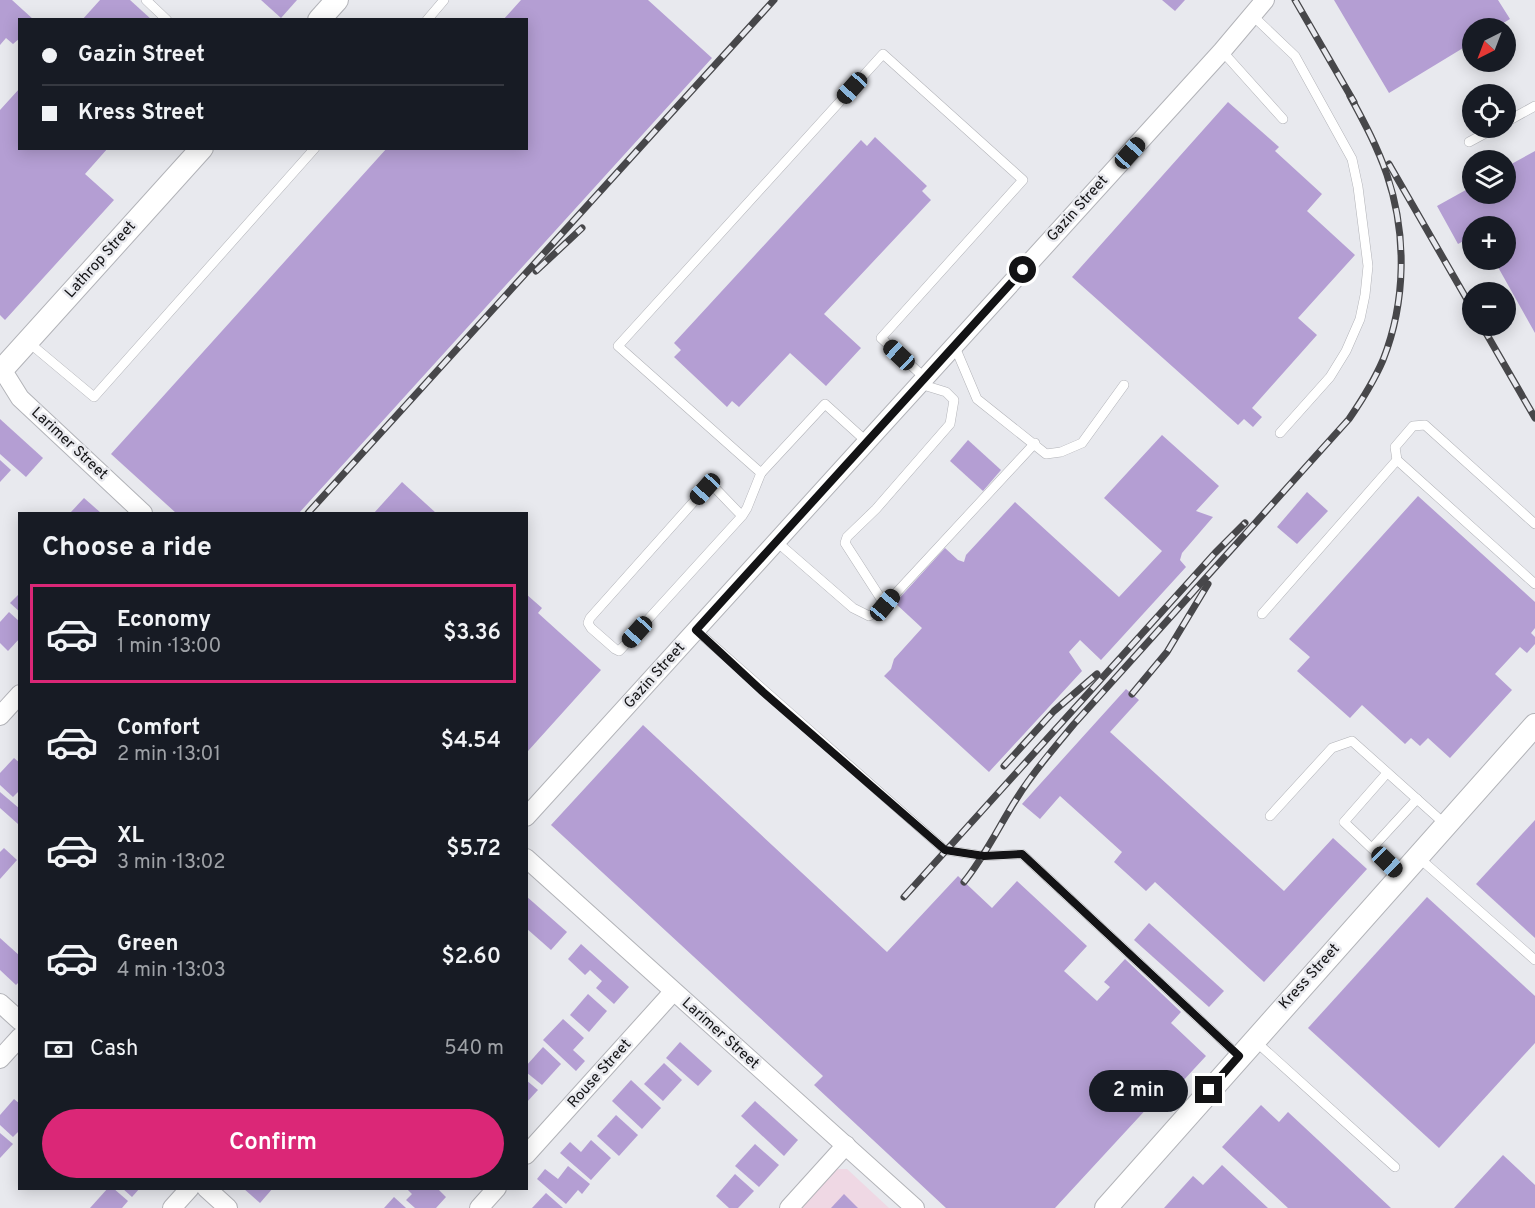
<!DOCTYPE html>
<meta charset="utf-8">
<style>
body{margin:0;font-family:Overpass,sans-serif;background:#20242c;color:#f1f3f6;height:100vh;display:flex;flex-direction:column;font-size:22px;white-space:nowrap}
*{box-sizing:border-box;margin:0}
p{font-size:20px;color:#9ea1a6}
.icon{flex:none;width:33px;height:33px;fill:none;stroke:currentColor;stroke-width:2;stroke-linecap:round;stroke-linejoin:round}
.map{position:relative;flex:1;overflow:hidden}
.side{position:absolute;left:18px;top:512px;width:510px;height:678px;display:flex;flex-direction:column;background:#171b24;border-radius:0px;box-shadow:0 3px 15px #0003}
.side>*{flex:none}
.banner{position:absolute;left:18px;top:18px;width:510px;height:132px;border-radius:0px;box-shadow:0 3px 15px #0003;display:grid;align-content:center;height:132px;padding:0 24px;background:#171b24}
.needle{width:39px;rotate:222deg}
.controls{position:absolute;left:1462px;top:18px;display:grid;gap:12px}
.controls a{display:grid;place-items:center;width:54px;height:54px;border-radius:50%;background:#171b24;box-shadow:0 3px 15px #0003;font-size:30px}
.end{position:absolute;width:27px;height:27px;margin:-14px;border:8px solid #131315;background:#fff;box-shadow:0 0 0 3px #fff}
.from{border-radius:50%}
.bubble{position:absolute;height:42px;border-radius:21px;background:#171b24;box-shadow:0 3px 15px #0003;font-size:20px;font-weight:600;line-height:42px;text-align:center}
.car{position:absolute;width:18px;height:36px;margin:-18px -9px;border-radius:8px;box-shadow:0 0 4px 2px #0007;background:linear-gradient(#222 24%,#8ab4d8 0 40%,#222 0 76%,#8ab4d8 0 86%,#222 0)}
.banner b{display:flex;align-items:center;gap:21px;height:57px;font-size:22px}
.banner b+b{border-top:2px solid #363941}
.banner i{width:15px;height:15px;background:#f1f3f6}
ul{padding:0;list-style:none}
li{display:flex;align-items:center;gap:18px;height:99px;margin:0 12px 9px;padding:0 12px;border:3px solid transparent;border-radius:0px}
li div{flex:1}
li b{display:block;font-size:22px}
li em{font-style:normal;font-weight:600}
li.current{border-color:#db2777}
li>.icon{width:54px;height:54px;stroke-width:1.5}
h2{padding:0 24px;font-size:27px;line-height:72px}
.pay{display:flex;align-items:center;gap:15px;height:66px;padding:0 24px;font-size:22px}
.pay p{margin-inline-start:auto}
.primary-button{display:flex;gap:12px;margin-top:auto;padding:12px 24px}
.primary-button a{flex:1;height:69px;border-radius:36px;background:#db2777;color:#fff;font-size:24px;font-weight:600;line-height:69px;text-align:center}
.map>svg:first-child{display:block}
.education{fill:#efd8e4}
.building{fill:#b49ed3}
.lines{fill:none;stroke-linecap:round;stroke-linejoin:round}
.service-casing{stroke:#b2b3b8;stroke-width:10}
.minor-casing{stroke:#b2b3b8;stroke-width:20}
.tertiary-casing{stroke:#b2b3b8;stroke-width:24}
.service{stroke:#fff;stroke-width:9}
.minor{stroke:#fff;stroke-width:18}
.tertiary{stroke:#fff;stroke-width:22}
.rail-casing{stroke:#47474a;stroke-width:7}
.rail{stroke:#e8e9ee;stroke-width:4.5;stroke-dasharray:14;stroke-linecap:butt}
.route{stroke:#131315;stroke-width:8}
.labels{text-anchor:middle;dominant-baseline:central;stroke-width:5;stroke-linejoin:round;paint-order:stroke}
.street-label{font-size:15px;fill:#131315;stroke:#e8e9ee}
</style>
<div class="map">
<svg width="1535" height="1208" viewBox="0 0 1535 1208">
<rect width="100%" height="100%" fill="#e8e9ee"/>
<polygon class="education" points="836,1169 847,1169 889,1208 802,1208"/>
<g class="building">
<polygon points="0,0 12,0 34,20 20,20 20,38 13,44 6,38 0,45"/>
<polygon points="100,0 130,0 152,20 82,20"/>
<polygon points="261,0 297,0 281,18"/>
<polygon points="521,0 648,0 712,58 299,513 176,513 111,454 387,148 526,148 526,20 503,20"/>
<polygon points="1162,0 1185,0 1175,11"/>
<polygon points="1334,0 1498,0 1510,19 1495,28 1473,28 1473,42 1389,93"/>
<polygon points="20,88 20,148 108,148 85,174 114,200 5,320 0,315 0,110"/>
<polygon points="1228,102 1279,147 1275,151 1322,194 1307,211 1355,255 1298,318 1317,335 1252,408 1262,417 1253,427 1244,419 1238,425 1072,277"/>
<polygon points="875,137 927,186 922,191 931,200 824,314 861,348 826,386 790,353 739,407 732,401 727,407 674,357 681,350 674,343 861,140 867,146"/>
<polygon points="1535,151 1535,333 1494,260 1506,260 1506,226 1473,226 1473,236 1458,244 1437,206 1473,186 1473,194 1506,194 1506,167"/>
<polygon points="0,419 43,458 26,477 0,454"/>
<polygon points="1162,435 1219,486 1196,511 1213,517 1182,553 1180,560 1186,567 1101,660 1080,640 1069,652 1082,671 989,772 884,676 891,669 894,659 922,628 895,603 945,548 958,560 964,562 966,555 1015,502 1119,597 1162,551 1104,498"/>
<polygon points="968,440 1001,470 983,491 950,461"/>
<polygon points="0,460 11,470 0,482"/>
<polygon points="402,482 436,513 374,513"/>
<polygon points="1307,492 1328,511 1297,544 1277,527"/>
<polygon points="1418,496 1535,602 1535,628 1531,633 1535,637 1535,644 1527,653 1520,647 1495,674 1512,690 1450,758 1428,738 1420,746 1411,738 1405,744 1362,705 1350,718 1297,671 1310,657 1289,639"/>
<polygon points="84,498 101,513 70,513"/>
<polygon points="20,593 20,612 10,603"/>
<polygon points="526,594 542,608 538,613 601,670 528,751 526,750"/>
<polygon points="9,612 20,622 20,638 8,651 0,643 0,622"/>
<polygon points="1126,689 1139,700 1110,732 1284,891 1333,838 1367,869 1264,982 1155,882 1146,891 1114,862 1122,852 1060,796 1040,819 1022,804"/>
<polygon points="643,725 887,952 958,876 992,908 1017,881 1087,946 1064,971 1097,1001 1110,987 1104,982 1125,959 1181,1012 1171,1023 1206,1056 1181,1083 1175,1078 1055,1208 946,1208 814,1085 823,1076 551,825"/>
<polygon points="14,758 20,763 20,790 13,797 0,785 0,773"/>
<polygon points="0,792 20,809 18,824 0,808"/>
<polygon points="1535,820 1535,938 1476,884"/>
<polygon points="4,848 17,860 0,879 0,852"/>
<polygon points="526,896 567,932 551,950 526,928"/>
<polygon points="1427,897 1535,996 1535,1043 1439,1148 1308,1028"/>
<polygon points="1149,923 1224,991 1209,1007 1134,940"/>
<polygon points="0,938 20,956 20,981 16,985 0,970"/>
<polygon points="581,944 629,987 614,1004 596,988 602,981 590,970 585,975 568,959"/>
<polygon points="588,994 607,1011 589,1032 570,1015"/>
<polygon points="563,1019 584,1038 573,1050 585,1061 576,1071 543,1040"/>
<polygon points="680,1042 712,1071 698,1086 666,1058"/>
<polygon points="543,1047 561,1064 542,1085 526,1072 526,1066"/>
<polygon points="664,1063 682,1080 663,1101 644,1084"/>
<polygon points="526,1080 538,1090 526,1103"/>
<polygon points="631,1080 661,1108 642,1129 612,1101"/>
<polygon points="14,1099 20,1104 20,1130 13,1137 0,1125 0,1115"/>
<polygon points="755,1101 798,1140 784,1156 741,1116"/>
<polygon points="1261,1105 1279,1122 1288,1112 1391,1208 1288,1208 1222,1147"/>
<polygon points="616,1115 638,1135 619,1156 597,1136"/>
<polygon points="0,1133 13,1144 0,1158"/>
<polygon points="591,1140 611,1158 591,1180 560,1153 570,1142 581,1152"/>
<polygon points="755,1144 779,1165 759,1187 735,1166"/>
<polygon points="1503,1155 1535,1185 1535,1208 1454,1208"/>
<polygon points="1222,1165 1268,1208 1164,1208 1193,1176 1203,1185"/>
<polygon points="568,1166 590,1184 582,1194 578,1190 566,1204 537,1179 545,1169 558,1179"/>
<polygon points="735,1174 754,1191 738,1208 729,1208 716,1196"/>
<polygon points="108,1188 113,1188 128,1201 122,1208 90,1208"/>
<polygon points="122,1188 140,1188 132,1197"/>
<polygon points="243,1188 273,1188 260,1203"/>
<polygon points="406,1188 437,1188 446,1197 436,1208 415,1208 406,1200 412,1194"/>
<polygon points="546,1193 563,1208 532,1208"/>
<polygon points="844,1194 858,1208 831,1208"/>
<polygon points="394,1197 406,1208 384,1208"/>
</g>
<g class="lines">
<g class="service-casing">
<g id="service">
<polyline points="146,0 167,20"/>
<polyline points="1252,15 1295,56 1352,159 1358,187 1368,266 1365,295 1360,319 1346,351 1330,377 1280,433"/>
<polyline points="427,20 444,0"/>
<polyline points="1222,51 1283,119"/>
<polyline points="1506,122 1535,106"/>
<polyline points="1469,142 1495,128"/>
<polyline points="27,341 94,397 315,148"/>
<polyline points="955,347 977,399 1046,454 1061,452 1082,443 1124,385"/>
<polyline points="867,442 825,404 761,473 618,346 883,54 1023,180 881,338 925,378"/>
<polyline points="742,516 716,489 710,486 705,489 590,618 588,623 591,628 615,649 619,651 622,648 742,516 747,508 761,473"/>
<polyline points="1535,524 1425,425 1413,426 1395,447 1397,460 1535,584"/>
<polyline points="777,542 853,608 869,616 882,610 885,605 845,543 847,537 876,509 950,424 954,400 946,392 920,384"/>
<polyline points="885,605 1035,443"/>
<polyline points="1262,614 1397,460"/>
<polyline points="696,630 945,850 984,856 1022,854 1239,1056"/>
<polyline points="1387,773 1344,822 1401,876"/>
<polyline points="1270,816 1332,748 1352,741 1446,825"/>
<polyline points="1372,848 1417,799"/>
<polyline points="1418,857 1535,960"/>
<polyline points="1254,1040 1395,1167"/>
</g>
</g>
<g class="minor-casing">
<g id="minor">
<polyline points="0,366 20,398 143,513"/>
<polyline points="0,716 20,694"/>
<polyline points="526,817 1222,51 1265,0"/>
<polyline points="526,858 915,1208"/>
<polyline points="0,1003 20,1021"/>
<polyline points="0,1059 20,1037"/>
<polyline points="526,1155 673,992"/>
<polyline points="206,1188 228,1208"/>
<polyline points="172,1208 190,1188"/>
<polyline points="479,1208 497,1188"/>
<polyline points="789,1208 846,1145"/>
</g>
</g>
<g class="tertiary-casing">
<g id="tertiary">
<polyline points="319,20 337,0"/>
<polyline points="0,372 202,148"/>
<polyline points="1106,1208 1535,725"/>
</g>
</g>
<use href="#service" class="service"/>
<use href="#minor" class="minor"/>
<use href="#tertiary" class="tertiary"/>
<g class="rail-casing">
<g id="rail">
<polyline points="1295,0 1354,102"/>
<polyline points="1389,164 1473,310"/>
<polyline points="536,271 582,228"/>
<polyline points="1482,326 1535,418"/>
<polyline points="308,513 774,0"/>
<polyline points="1132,694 1167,652 1208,584"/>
<polyline points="1004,766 1054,711 1097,674"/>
<path d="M964,882C985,856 999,826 1017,798C1033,772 1054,748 1074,724L1349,419C1362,400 1374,381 1383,360C1406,302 1407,234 1387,175C1378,148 1364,122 1350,96"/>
<polyline points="904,897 1215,553 1245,523"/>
</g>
</g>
<use href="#rail" class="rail"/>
</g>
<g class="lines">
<polyline class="route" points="1023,270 696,630 763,692 945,850 984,856 1022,854 1239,1056 1209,1090"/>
</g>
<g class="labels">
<g class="street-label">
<text transform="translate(1078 209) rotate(-48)">Gazin Street</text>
<text transform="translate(101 260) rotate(-48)">Lathrop Street</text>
<text transform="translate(69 444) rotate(43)">Larimer Street</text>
<text transform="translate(655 676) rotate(-48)">Gazin Street</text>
<text transform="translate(1310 977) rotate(-48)">Kress Street</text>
<text transform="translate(720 1034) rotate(42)">Larimer Street</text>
<text transform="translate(600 1074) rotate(-48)">Rouse Street</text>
</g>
</g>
</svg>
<div class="controls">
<a><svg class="needle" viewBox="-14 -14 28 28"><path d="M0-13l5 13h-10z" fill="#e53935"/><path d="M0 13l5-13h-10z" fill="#9ea1a6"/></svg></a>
<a><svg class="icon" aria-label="locate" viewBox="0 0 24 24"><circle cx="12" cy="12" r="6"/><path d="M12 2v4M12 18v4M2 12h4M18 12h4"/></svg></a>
<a><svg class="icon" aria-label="layers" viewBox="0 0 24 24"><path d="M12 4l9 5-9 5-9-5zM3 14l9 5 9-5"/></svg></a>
<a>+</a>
<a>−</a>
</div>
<i class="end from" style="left:1023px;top:270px"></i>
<i class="end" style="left:1209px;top:1090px"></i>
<div class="bubble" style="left:1089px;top:1070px;width:99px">2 min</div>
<i class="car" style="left:852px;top:88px;rotate:222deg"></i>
<i class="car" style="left:1130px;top:153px;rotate:42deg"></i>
<i class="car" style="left:899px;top:355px;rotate:313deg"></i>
<i class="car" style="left:705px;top:489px;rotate:222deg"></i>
<i class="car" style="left:885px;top:605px;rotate:40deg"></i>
<i class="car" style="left:637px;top:632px;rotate:222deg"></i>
<i class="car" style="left:1387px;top:862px;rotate:134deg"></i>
<div class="banner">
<b><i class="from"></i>Gazin Street</b>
<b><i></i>Kress Street</b>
</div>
<section class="side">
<h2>Choose a ride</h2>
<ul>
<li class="current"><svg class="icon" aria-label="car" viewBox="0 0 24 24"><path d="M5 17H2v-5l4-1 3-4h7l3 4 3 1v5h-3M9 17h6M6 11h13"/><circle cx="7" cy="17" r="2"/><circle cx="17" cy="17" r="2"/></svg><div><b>Economy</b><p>1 min · 13:00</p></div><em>$3.36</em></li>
<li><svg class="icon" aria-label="car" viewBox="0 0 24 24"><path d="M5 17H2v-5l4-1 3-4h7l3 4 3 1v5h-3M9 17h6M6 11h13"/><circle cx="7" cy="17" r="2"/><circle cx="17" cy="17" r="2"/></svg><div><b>Comfort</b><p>2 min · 13:01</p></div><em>$4.54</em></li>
<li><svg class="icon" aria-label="car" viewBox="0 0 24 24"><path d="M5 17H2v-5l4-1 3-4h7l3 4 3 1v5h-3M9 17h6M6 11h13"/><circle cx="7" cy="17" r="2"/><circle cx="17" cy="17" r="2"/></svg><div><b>XL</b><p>3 min · 13:02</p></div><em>$5.72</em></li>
<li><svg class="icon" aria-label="car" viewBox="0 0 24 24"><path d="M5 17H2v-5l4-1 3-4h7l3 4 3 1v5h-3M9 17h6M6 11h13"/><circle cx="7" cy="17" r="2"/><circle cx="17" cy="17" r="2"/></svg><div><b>Green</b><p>4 min · 13:03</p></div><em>$2.60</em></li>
</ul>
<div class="pay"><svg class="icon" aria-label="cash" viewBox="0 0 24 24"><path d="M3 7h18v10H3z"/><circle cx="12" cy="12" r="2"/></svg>Cash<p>540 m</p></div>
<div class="primary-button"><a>Confirm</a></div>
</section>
</div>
